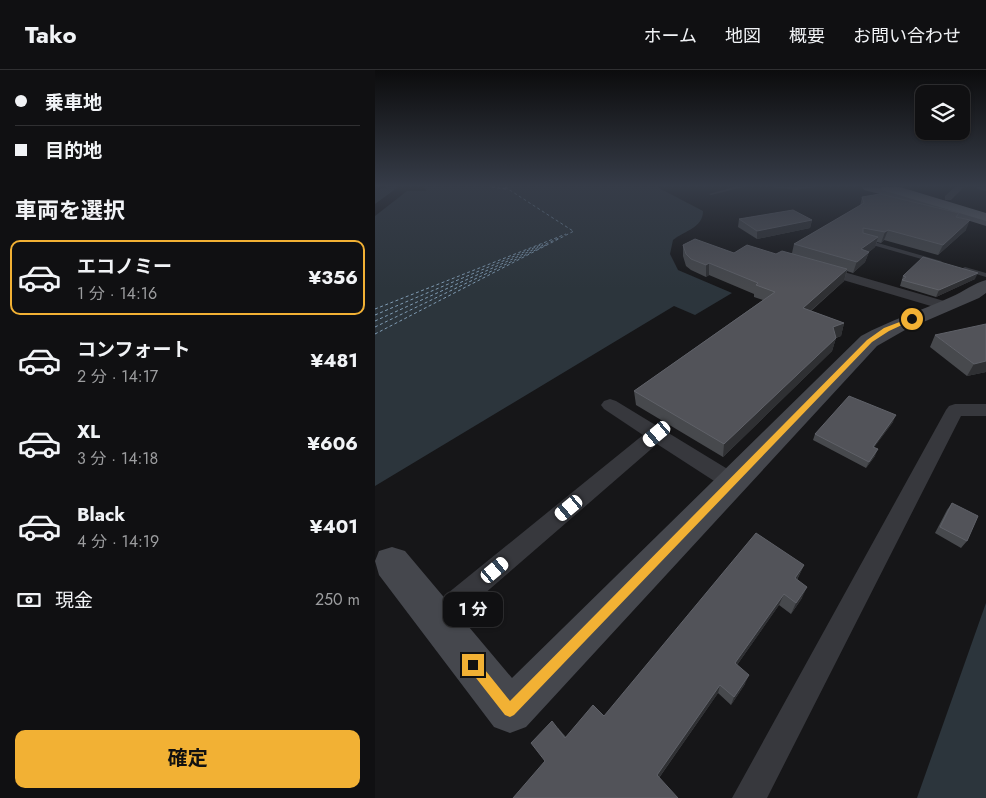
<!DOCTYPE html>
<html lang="ja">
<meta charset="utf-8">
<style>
body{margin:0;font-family:Jost,"Noto Sans JP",sans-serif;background:#1e1e20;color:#f1f3f6;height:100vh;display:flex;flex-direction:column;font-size:19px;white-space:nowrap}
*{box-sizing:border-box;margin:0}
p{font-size:16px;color:#9c9d9f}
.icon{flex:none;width:28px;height:28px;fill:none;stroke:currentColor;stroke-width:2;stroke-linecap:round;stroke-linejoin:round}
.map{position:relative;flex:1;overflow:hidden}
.details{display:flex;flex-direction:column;background:#101012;width:375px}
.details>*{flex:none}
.guide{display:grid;align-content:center;height:110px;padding:0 15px;background:#101012}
.fabs{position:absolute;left:540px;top:15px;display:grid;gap:10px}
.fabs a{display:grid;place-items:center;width:55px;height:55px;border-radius:10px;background:#101012;box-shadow:0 1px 4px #0004,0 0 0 1px #303032;font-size:25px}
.end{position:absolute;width:22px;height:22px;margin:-11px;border:6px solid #f2b134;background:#111;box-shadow:0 0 0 2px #111}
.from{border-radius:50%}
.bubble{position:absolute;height:35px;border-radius:10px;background:#101012;box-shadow:0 1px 4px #0004,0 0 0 1px #303032;font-size:16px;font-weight:700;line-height:35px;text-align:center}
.car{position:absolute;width:15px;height:30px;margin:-15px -8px;border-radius:6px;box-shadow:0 0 4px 1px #0007;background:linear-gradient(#fff 24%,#345 0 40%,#fff 0 76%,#345 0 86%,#fff 0)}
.guide b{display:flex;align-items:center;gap:18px;height:48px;font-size:19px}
.guide b+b{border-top:1px solid #303032}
.guide i{width:12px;height:12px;background:#f1f3f6}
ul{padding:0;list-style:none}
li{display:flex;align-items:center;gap:15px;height:75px;margin:0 10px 8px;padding:0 5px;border:2px solid transparent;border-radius:10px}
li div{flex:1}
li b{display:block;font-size:19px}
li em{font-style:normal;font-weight:700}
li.selected{border-color:#f2b134}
li>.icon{width:45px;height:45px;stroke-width:1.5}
h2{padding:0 15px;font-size:22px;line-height:60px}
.pay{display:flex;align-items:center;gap:12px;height:55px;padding:0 15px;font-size:19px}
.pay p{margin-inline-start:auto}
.cta{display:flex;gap:10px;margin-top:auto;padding:10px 15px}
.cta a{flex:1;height:58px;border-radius:10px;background:#f2b134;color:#111;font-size:20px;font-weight:700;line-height:58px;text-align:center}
header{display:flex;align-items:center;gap:30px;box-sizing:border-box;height:70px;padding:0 25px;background:#101012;border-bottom:1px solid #303032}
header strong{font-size:24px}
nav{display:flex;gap:28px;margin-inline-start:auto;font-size:18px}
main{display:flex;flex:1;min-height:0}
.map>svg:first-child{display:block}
.water{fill:#2c353c}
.pier{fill:#161618}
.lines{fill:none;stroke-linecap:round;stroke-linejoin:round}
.ferry{stroke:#7f9bb3;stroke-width:1;stroke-dasharray:3 2.5;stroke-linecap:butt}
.lane{fill:#37383d;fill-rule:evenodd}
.street{fill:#37383d;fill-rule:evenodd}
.secondary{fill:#45474d;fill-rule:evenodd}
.primary{fill:#53555c;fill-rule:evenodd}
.highway{fill:#63666e;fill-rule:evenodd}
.wall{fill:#47494d}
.shaded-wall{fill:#2f3033}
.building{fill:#525359;stroke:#5f6168}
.route{fill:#f2b134}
</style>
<header>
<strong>Tako</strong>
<nav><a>ホーム</a><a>地図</a><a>概要</a><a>お問い合わせ</a></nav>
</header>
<main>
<section class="details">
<div class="guide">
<b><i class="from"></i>乗車地</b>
<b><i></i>目的地</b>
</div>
<h2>車両を選択</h2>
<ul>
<li class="selected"><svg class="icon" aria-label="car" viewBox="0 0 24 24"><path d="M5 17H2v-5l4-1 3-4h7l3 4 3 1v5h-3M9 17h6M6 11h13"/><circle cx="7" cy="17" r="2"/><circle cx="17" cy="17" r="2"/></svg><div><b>エコノミー</b><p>1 分 · 14:16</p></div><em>¥356</em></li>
<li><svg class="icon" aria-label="car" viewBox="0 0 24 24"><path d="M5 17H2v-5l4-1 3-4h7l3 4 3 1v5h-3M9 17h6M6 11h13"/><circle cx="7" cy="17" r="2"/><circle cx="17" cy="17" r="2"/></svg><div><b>コンフォート</b><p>2 分 · 14:17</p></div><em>¥481</em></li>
<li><svg class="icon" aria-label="car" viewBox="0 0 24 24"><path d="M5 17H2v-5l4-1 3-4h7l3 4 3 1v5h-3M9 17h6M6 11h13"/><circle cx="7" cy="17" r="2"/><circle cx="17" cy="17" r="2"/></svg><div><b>XL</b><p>3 分 · 14:18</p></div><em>¥606</em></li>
<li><svg class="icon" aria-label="car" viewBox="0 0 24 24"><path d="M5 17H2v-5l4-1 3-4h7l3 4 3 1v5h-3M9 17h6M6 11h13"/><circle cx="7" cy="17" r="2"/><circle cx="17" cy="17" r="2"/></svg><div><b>Black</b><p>4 分 · 14:19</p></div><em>¥401</em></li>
</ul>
<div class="pay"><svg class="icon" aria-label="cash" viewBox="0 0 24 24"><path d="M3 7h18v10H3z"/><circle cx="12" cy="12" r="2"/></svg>現金<p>250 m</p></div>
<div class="cta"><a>確定</a></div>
</section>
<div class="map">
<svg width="611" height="728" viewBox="0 0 611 728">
<rect width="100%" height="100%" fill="#161618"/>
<g class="water">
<path d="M14,117H29L32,121H52L48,117H282L328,141C328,158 309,161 298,170L295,184L303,200L357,223L320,245L299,236L0,416V120Z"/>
<polygon points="611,533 611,728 542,728"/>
</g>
<polygon class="pier" points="23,117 29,117 32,121 0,146 0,134"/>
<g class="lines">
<g class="ferry">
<polyline points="117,117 131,119"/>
<polyline points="130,117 198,161"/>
<polyline points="0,239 191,164"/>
<polyline points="0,245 168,174"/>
<polyline points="0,251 184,168"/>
<polyline points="0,257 171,175"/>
<polyline points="0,264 199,161"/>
</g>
<g class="lane">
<polygon points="359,117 368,117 336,125 334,124"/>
<polygon points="398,117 439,117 421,120"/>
<polygon points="489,169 566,191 567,192 564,194 487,172 486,171"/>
<polygon points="590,197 611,203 611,207 588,200 588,198"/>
</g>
<g class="street">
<polygon points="580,117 589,117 576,130 570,130 570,126"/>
<polygon points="602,117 611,117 611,121 603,119"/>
<polygon points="445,195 576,233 578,236 571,240 566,239 441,202 439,199 441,196"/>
<polygon points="235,329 241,331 364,406 367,412 364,418 357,420 350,418 282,374 70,558 61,562 52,558 48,549 52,540 268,365 229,339 226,335 229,331"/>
<polygon points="580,334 611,334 611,346 586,346 392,728 357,728 571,340 574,336"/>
</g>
<path class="secondary" d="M611,210V223L604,228L530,260L502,276L151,657L135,663L119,657L4,505L0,491L4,481L17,477L30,481L137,608L486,266C515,250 546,241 576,227C588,222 599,213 611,210Z"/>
<path class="primary" d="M487,117C530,117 571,135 611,147V156L525,129L489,120Z"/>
<polygon class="highway" points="505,117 525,117 611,143 611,151 507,120"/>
</g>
<g class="wall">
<polygon points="487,127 582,147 591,160 563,185 509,170 506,173 502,172 500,177 494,182 490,192 478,203 472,201 469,211 436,241 469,253 466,266 461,268 457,281 348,387 261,335 259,321 388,230 379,227 379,224 334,205 331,207 316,200 311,196 308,186 308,175 359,183 401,184 417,183 419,174 485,136"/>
<polygon points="364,149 437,150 435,158 382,169 363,157"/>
<polygon points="528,206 600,209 561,227 525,216"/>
<polygon points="560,265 611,302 592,306 555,277"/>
<polygon points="518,352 499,377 500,386 491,398 438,370 440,364"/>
<polygon points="577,433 592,471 586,478 560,463 572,440"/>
<polygon points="429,495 422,510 427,528 416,544 404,535 362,595 370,614 356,635 343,623 284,708 170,691 183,658 191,667 229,646"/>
</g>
<g class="shaded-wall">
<polygon points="437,150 435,158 382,169 382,161"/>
<polygon points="595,150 591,160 563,185 568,175"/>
<polygon points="513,160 509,170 506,173 510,162"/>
<polygon points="503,167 500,177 494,182 490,192 478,203 486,179"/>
<polygon points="334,193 334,205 331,207 331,195"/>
<polygon points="472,199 469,211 425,250 428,238"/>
<polygon points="603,203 600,209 561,227 564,220"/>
<polygon points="469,253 466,266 454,270 458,257"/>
<polygon points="461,268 457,281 348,387 349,374"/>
<polygon points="611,291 611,302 592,306 599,294"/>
<polygon points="521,345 518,352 495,383 498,377"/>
<polygon points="503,379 500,386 491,398 494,392"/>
<polygon points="429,495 423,507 415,520 420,508"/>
<polygon points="432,517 427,528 416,544 421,533"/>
<polygon points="409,524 404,535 357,602 360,593"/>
<polygon points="374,605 370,614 356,635 359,627"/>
<polygon points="345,615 343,623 283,709 282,705"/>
</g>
<g class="building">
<polygon points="505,124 584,143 581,147 595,150 568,175 513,160 510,162 488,158 488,163 503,167 486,179 494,182 482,192 419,174 489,133 487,127"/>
<polygon points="418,140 437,150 382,161 364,149"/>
<polygon points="320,169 359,183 372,175 401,184 407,181 472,199 428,238 469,253 458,257 461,268 349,374 259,321 400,222 381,215 383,213 334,193 331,195 316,189 311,184 308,175"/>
<polygon points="548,187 603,203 564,220 527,210 531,207 528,206"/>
<polygon points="611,254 611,291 599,294 560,265"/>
<polygon points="474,326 521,345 498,377 503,379 494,392 440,364"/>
<polygon points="577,433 603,446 592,471 565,457"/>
<polygon points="381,463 429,495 420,508 432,517 421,533 409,524 360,593 374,605 359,627 345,615 282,705 303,728 138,728 170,691 156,673 177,651 190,668 218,635 229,646"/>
</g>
<linearGradient id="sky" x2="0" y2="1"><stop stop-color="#0c0c0d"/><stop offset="0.53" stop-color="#363c48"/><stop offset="1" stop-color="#363c48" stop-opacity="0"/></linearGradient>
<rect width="611" height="219" fill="url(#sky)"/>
<polygon class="route" points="535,248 540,249 514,261 497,272 139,645 135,647 130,645 94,599 92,595 94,590 98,588 102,590 135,631 492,270 509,258"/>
</svg>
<div class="fabs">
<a><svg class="icon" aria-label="layers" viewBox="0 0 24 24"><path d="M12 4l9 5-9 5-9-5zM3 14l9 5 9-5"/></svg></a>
</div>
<i class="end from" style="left:537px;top:249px"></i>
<i class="end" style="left:98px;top:595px"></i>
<div class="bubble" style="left:68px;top:522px;width:60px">1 分</div>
<i class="car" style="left:282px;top:364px;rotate:230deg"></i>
<i class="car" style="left:194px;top:438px;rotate:230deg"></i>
<i class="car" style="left:120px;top:500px;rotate:50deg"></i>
</div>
</main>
